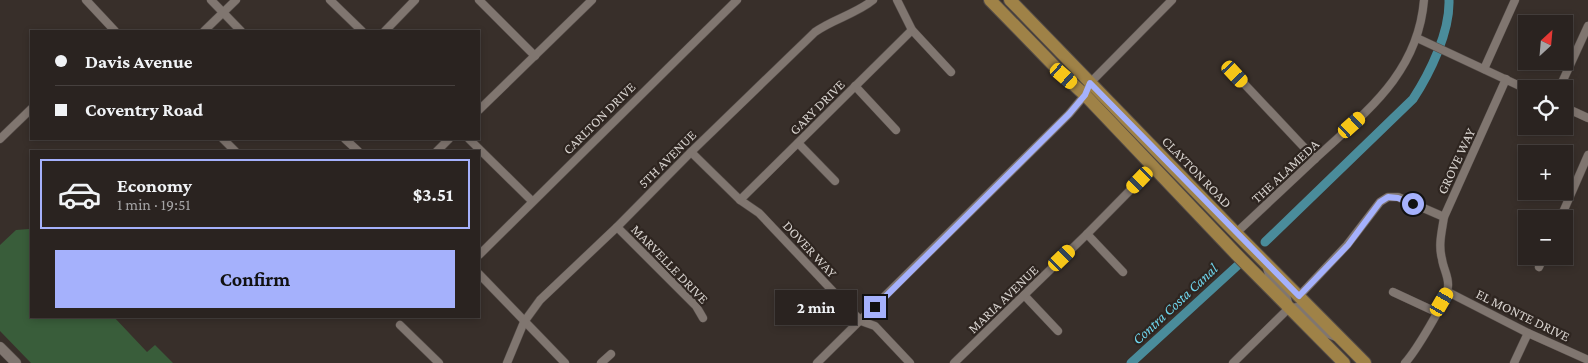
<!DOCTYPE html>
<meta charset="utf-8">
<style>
body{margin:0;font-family:"Crimson Pro",serif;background:#322b29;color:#f1f3f6;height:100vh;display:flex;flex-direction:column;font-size:19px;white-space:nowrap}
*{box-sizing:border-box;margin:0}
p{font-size:16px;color:#a5a4a5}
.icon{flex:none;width:28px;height:28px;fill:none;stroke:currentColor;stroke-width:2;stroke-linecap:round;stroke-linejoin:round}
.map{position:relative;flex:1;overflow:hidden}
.sheet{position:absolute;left:30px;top:150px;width:450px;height:168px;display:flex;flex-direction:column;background:#2a2320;border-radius:0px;box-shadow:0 2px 8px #0003,0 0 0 1px #46403e}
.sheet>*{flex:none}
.hud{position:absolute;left:30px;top:30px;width:450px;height:110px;border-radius:0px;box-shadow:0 2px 8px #0003,0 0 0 1px #46403e;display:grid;align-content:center;height:110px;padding:0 25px;background:#2a2320}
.needle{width:32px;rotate:26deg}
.fabs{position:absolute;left:1518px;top:15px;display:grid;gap:10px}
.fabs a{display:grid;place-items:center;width:55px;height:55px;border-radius:0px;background:#2a2320;box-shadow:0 2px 8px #0003,0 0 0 1px #46403e;font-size:25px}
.end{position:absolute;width:22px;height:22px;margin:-11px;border:6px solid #a5b1fc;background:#111;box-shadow:0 0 0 2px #111}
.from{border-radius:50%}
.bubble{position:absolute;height:35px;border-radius:0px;background:#2a2320;box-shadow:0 2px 8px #0003,0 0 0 1px #46403e;font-size:16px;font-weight:700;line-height:35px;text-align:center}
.car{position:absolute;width:15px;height:30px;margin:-15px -8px;border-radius:6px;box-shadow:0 0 4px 1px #0007;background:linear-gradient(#f5c518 24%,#345 0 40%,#f5c518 0 76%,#345 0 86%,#f5c518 0)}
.hud b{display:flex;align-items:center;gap:18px;height:48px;font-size:19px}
.hud b+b{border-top:1px solid #46403e}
.hud i{width:12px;height:12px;background:#f1f3f6}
ul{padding:9px 0 0;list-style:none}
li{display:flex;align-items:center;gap:15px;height:70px;margin:0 10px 8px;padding:0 15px;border:2px solid transparent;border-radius:0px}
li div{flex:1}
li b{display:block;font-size:19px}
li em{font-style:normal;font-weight:700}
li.on{border-color:#a5b1fc}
li>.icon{width:45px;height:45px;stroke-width:1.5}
.primary-button{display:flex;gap:10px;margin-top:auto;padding:10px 25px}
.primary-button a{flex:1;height:58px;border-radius:0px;background:#a5b1fc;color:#111;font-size:20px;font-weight:700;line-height:58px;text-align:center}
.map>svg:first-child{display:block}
.green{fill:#395d3a}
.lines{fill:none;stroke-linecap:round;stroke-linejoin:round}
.canal{stroke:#4a8c9b;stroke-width:9}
.minor-casing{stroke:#534b47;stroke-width:9}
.tertiary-casing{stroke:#534b47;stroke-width:11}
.primary-casing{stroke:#534b47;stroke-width:14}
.minor{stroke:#807670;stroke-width:8}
.tertiary{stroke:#807670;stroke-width:10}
.primary{stroke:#9f8247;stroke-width:12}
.route{stroke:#a5b1fc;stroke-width:6}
.labels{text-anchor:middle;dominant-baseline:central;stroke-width:4.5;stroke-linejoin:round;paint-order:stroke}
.street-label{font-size:14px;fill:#d7d2ce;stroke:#2e2520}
.water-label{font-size:15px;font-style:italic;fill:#6ed5ec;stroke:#2e2520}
</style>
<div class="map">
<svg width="1588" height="363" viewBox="0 0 1588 363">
<rect width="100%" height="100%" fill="#382f2a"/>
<polygon class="green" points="29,229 31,232 31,316 113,316 147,352 155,345 173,363 31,363 0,331 0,245 16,230"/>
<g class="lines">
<g class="canal">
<path d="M1265,242L1413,99C1430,73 1450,32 1449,0"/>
<polyline points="1131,363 1237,266"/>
</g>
<g class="minor-casing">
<g id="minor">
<polyline points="86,0 115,31"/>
<polyline points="211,0 241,31"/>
<polyline points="330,0 362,31"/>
<polyline points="479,0 535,56"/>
<polyline points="897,0 912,30 951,72"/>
<polyline points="204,31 236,0"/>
<polyline points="385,31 415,0"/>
<polyline points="1417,38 1526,89"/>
<polyline points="1484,69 1515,0"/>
<polyline points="1235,74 1315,159"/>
<polyline points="855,86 896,130"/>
<polyline points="1559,89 1588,26"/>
<polyline points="1564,107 1588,118"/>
<polyline points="479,110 592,0"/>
<polyline points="0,139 31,109"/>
<polyline points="223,139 235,151"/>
<polyline points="345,139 358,151"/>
<polyline points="469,139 532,201"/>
<polyline points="798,143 835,181"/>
<polyline points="437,151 449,139"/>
<polyline points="691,152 740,200 759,213 861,321 875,326 910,363"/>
<polyline points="740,200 912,30"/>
<polyline points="1560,219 1588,155"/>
<polyline points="617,227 696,306 703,318"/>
<path d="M1236,233C1263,208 1290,182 1317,157C1367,111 1418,73 1424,0"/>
<polyline points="1087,234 1123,272"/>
<polyline points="479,255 737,0"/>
<polyline points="1539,267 1544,256"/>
<polyline points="1267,268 1270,278 1286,295 1289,306"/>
<polyline points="479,274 565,363"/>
<polyline points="1393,292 1436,312"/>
<polyline points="1448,292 1528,333 1588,360"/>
<polyline points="1024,295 1058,331"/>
<polyline points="1299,296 1347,245 1380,202 1388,197 1398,197 1444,217"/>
<polyline points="1289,308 1298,307 1321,331 1336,337"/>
<polyline points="400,325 439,363"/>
<path d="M507,363L524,322L540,300L617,227L691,152L815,32C833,19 856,14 873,0"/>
<polyline points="601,363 611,354"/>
<polyline points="817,363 1069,114 1085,95 1090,83 1172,0"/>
<polyline points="954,363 1087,234 1153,167"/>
<polyline points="1233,363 1289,308"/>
<path d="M1405,363C1415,352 1448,299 1448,286C1449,277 1443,268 1442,259C1438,245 1442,231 1444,217L1506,79"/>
<polyline points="1514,363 1528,333"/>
</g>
</g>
<g class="tertiary-casing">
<polyline id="tertiary" points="0,347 16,363"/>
</g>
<g class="primary-casing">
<g id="primary">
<polyline points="990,0 1064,76 1085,95 1236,254 1344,363"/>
<polyline points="1010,0 1236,233 1365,363"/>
</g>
</g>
<use href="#minor" class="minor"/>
<use href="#tertiary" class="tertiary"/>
<use href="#primary" class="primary"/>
</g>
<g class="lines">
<polyline class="route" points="875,307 1069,114 1085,95 1090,83 1299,296 1348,245 1380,202 1388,197 1398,198 1413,204"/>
</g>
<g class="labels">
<g class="street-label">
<text transform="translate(817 107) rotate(-45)">GARY DRIVE</text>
<text transform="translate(599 118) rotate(-45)">CARLTON DRIVE</text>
<text transform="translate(667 159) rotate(-45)">5TH AVENUE</text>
<text transform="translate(1456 161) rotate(-65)">GROVE WAY</text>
<text transform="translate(1285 171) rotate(-43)">THE ALAMEDA</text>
<text transform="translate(1197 172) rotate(46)">CLAYTON ROAD</text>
<text transform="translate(810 249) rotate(47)">DOVER WAY</text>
<text transform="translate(670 264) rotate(46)">MARVELLE DRIVE</text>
<text transform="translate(1003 299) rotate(-44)">MARIA AVENUE</text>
<text transform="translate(1523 315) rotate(26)">EL MONTE DRIVE</text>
</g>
<g class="water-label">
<text transform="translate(1175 304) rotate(-43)">Contra Costa Canal</text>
</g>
</g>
</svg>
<div class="fabs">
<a><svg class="needle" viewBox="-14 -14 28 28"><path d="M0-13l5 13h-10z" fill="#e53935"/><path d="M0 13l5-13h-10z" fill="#a5a4a5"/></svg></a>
<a><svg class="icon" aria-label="locate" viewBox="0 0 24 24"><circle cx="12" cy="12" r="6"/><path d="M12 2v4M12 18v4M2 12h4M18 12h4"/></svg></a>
<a>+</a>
<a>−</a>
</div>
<i class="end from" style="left:1413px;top:204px"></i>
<i class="end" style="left:875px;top:307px"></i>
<div class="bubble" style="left:775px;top:290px;width:82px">2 min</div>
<i class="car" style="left:1235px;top:74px;rotate:137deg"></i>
<i class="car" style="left:1064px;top:76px;rotate:131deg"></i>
<i class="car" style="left:1352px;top:125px;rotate:48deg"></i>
<i class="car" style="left:1140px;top:180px;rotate:224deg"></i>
<i class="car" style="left:1062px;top:258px;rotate:46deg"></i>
<i class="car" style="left:1442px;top:302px;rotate:30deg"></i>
<div class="hud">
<b><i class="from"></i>Davis Avenue</b>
<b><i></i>Coventry Road</b>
</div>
<section class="sheet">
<ul>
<li class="on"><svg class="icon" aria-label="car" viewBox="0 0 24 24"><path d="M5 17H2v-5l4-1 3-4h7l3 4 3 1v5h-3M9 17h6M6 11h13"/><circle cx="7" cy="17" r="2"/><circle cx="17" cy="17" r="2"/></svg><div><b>Economy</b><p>1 min · 19:51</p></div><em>$3.51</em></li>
</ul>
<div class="primary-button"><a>Confirm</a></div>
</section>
</div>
